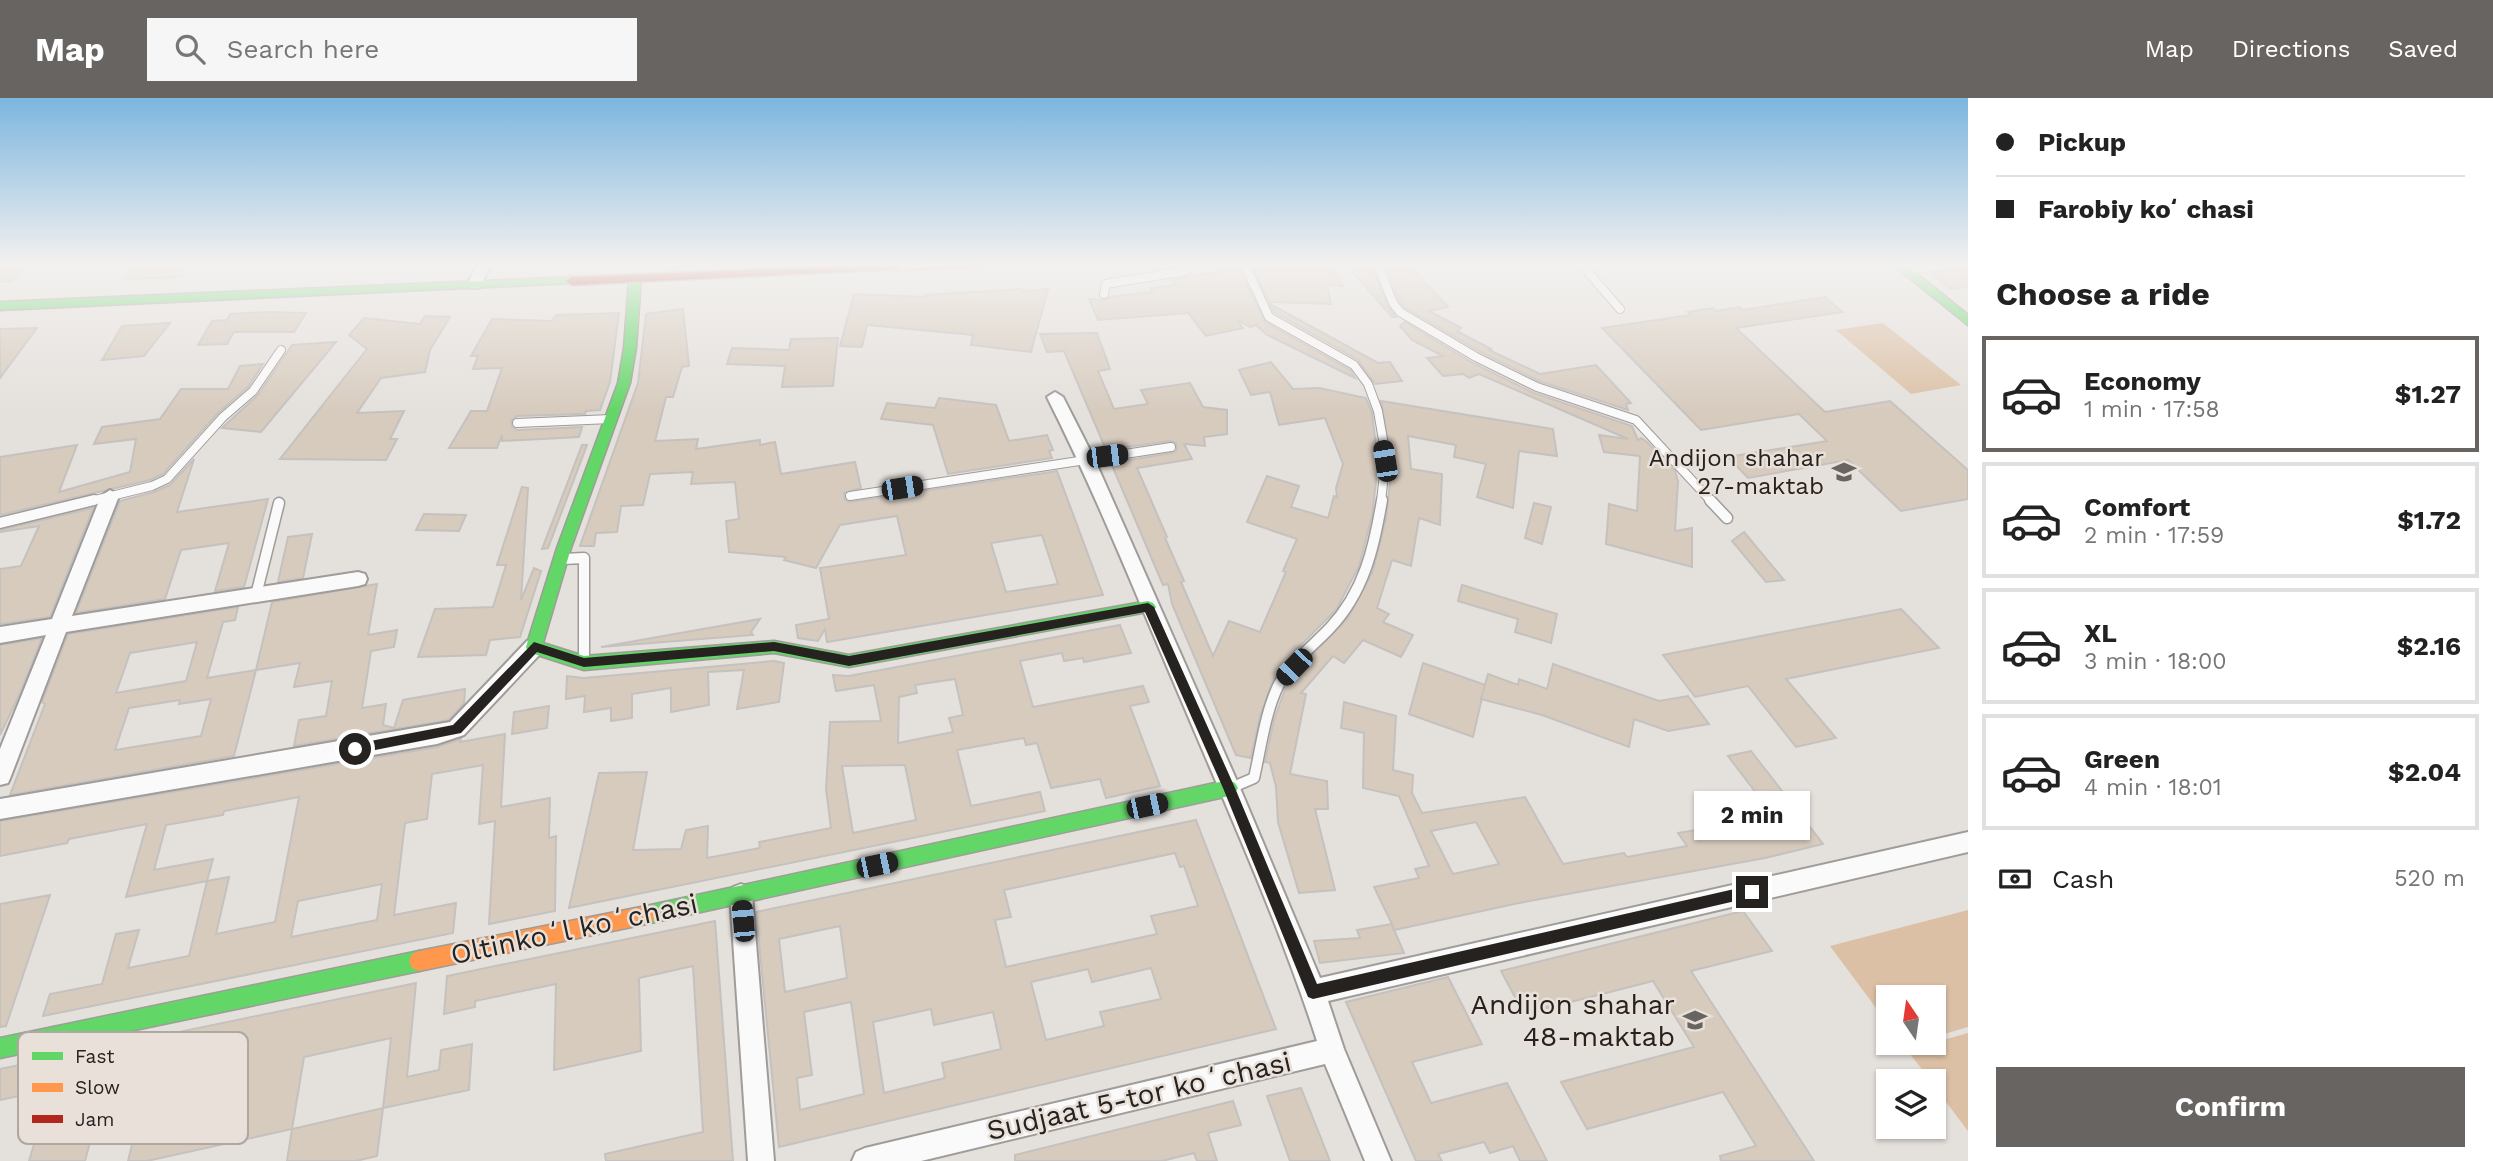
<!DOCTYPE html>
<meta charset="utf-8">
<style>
body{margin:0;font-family:"Work Sans",sans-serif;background:#f6f6f6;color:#222;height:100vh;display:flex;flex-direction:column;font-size:26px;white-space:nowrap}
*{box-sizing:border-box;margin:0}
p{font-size:23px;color:#767676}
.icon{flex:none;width:38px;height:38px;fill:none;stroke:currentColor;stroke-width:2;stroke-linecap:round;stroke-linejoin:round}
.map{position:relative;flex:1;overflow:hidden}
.details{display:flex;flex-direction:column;background:#fff;width:525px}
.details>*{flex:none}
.banner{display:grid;align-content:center;height:154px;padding:0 28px;background:#fff}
.needle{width:46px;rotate:347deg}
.tools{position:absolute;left:1876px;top:887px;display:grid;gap:14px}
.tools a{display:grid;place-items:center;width:70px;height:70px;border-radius:0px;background:#fff;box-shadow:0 2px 5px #0004;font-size:35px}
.end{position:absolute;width:32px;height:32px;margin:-16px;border:9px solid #252220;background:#fff;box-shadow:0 0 0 4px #fff}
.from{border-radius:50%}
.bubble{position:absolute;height:49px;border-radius:0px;background:#fff;box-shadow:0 2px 5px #0004;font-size:23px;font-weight:700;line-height:49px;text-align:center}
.car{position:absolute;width:21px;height:42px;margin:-21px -10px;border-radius:9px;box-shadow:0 0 5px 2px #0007;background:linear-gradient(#222 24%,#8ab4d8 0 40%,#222 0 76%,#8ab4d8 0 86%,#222 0)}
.banner b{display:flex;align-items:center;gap:24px;height:66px;font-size:26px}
.banner b+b{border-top:2px solid #e0e0e0}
.banner i{width:18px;height:18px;background:#222}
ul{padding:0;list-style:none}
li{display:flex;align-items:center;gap:21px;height:116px;margin:0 14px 10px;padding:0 14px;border:4px solid #e0e0e0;border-radius:0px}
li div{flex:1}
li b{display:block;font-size:26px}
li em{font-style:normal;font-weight:700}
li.on{border-color:#686462}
li>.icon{width:63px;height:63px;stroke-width:1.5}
h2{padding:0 28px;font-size:32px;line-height:84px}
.pay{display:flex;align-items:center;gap:18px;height:77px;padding:0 28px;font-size:26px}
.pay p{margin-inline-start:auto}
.primary-button{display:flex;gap:14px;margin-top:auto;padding:14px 28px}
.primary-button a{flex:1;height:80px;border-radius:0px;background:#686462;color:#fff;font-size:28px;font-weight:700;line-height:80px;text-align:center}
header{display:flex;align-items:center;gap:42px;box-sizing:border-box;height:98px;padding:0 35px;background:#686462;color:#fff}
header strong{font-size:33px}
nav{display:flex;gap:38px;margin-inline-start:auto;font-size:24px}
.search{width:490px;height:63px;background:#f6f6f6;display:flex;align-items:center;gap:18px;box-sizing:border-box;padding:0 24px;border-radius:0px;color:#767676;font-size:26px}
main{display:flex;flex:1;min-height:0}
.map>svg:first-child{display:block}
.green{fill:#dbc0a5}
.building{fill:#d7cbbe;stroke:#c5c1be;stroke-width:2;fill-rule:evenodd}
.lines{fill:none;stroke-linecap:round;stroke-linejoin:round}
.lane-far1-casing{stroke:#9f9c99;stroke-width:10}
.lane-casing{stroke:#9f9c99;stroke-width:13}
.street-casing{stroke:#9f9c99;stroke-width:4}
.fast-casing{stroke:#9f9c99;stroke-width:3}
.slow-casing{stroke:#9f9c99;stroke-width:3}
.jam-casing{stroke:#9f9c99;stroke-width:3}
.lane-far1{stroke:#fbfafa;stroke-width:8}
.lane{stroke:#fbfafa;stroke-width:10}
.street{fill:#fbfafa;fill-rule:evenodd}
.fast{fill:#63d668;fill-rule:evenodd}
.slow{fill:#ff974d;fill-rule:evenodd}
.jam{fill:#b3261e;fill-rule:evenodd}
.route{fill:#252220}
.labels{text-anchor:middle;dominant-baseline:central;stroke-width:5;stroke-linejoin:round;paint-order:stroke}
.poi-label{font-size:24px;fill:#252220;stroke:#e8e0d9;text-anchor:end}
.near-street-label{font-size:28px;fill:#252220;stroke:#e8e0d9}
.near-poi-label{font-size:28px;fill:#252220;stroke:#e8e0d9;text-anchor:end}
.key{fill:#e8e0d9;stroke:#aea7a2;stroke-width:2}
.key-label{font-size:19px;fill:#252220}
</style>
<header>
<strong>Map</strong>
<div class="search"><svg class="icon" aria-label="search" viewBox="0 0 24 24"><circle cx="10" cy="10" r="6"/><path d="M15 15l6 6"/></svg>Search here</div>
<nav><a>Map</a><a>Directions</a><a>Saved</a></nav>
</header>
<main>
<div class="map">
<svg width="1968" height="1063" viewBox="0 0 1968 1063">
<rect width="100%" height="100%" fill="#e4e0dc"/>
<g class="green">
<polygon points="1883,225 1961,287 1911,296 1836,232"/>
<polygon points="1968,812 1968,929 1934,939 1934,900 1888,900 1888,926 1830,848"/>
<polygon points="1968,935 1968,1033 1934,988 1934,984 1931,983 1907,952"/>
</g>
<g class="building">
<polygon points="5,165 28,165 12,183 0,184 0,171"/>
<polygon points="136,165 181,165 182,179 124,181"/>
<polygon points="1284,165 1328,165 1343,188 1327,187 1331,206 1269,204 1253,170 1285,170"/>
<polygon points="1345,165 1371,166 1387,207 1396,219 1392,219"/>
<polygon points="1384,165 1407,165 1448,209 1429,213 1461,230 1457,233 1491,251 1489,252 1540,276 1596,267 1631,305 1626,306 1628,312 1539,283 1479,253 1404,209 1399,202"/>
<polygon points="1962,165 1968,165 1968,188 1951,191 1930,175 1957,171"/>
<polygon points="1239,170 1265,224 1350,272 1355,280 1267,237 1256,227 1250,229 1236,221 1243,230 1206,238 1188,215 1098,222 1089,201 1105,202 1110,199 1153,194 1150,190 1175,187 1171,182"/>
<polygon points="1021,191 1022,193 1048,191 1031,254 971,247 973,237 867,227 862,249 840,248 854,196 925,199 925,197"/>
<polygon points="1825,199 1842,214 1736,230 1825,314 1890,303 1968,372 1968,401 1901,413 1848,362 1748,380 1728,359 1827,343 1799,316 1701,332 1602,230 1691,217 1688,214 1713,210 1716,213 1740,209 1743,212"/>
<polygon points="1270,206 1378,265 1390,264 1402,283 1375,286 1358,262 1274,214"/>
<path d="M683,211L689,268L682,269L673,299H666L655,343L698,341L696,351L760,342V347L775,344L781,376L855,364L861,390L844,395L845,402L850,404L1057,373L1103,497L827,544L825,531L818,543L798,540L796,527L829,521L820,470L906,457L897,418L840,427L816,470L784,462L786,459L729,454L726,423L739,421L735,384L691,386L693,374L650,376L643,407L621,408L617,434L596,435L594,448H580L638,285L646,216ZM1042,437L1058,486L1006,494L991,445Z"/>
<polygon points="265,214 306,215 294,234 234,234 227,246 198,247 212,223 227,222 230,216"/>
<polygon points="619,215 610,284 600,312 586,313 585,316 517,318 511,323 512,329 517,332 582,329 579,339 502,343 502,337 497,350 449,350 471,313 487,313 502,270 473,271 478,258 471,258 492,221 552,223 556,217"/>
<polygon points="425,218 450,219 430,252 425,274 381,280 357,315 404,313 390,341 397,341 386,362 280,361 367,251 349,237 364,220 420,226"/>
<polygon points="1405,224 1473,265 1534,295 1632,328 1638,342 1641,340 1647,344 1675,373 1678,383 1675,433 1692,430 1692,469 1606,446 1609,406 1637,413 1640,358 1604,354 1599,337 1628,341 1479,276 1469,280 1463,276 1443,278 1427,260 1443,258 1412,242 1400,228"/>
<polygon points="170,225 144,258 102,262 122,228"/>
<polygon points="37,230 0,280 0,231"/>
<polygon points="1097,235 1110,271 1098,273 1114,311 1148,306 1141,292 1190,285 1203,309 1227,312 1227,336 1204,339 1205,348 1184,346 1192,361 1137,370 1167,439 1165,440 1184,483 1181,484 1213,558 1229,523 1260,534 1286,474 1283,473 1297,441 1247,424 1267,378 1299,388 1291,409 1328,420 1334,398 1337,399 1336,390 1343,366 1325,320 1279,327 1270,294 1251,297 1239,272 1271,264 1293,291 1319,290 1366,300 1372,315 1378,366 1372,418 1359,468 1336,512 1290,558 1273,582 1260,618 1251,660 1236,657 1172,506 1168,486 1163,487 1111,365 1172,355 1177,352 1176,345 1170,343 1106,352 1064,253 1047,254 1040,236"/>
<polygon points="838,240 833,288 782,289 785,268 727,266 732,250 789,252 791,241"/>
<polygon points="336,244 261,334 222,330 258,297 292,247"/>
<polygon points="263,266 248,289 218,315 163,376 150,382 0,417 0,359 77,347 59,394 130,374 136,341 94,346 102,329 160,321 181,291 228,291 240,268"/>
<polygon points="939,300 996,307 1009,343 1047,337 1053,352 1049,353 1052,360 948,376 933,327 881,321 887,305 935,310"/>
<polygon points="1381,303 1553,331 1557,358 1519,353 1513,410 1477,399 1486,366 1454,359 1456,347 1408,338 1411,371 1442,376 1440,427 1419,420 1411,468 1392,462 1377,510 1389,516 1383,524 1413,537 1401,559 1363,542 1344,565 1333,558 1301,595 1306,596 1290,676 1327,683 1328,711 1315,711 1335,792 1299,795 1278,724 1276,689 1270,665 1265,664 1274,622 1286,589 1301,568 1348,520 1373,473 1386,421 1392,366"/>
<polygon points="582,347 587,347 548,450 542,451"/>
<polygon points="194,361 177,414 268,401 244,489 215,493 229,445 181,452 165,501 76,515 120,403 154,394 170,387"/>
<polygon points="522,389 528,390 521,502 534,470 541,473 520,539 490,542 486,557 418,559 435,511 493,509 506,467 497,467"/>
<polygon points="1534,405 1551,409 1542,446 1525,440"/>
<polygon points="93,410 50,519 0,526 0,471 21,468 39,428 0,434 0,432"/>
<polygon points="424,416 466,417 459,433 416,432"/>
<polygon points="1744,434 1784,482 1766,484 1732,443"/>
<polygon points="312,436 303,480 278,484 288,439"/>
<polygon points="377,486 368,537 397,532 394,549 371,553 362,610 386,606 383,627 394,630 403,602 465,591 464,605 449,622 294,648 299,622 326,618 332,583 294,589 300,565 256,572 272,504"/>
<polygon points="1462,487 1557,516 1551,545 1515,534 1518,521 1458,503"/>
<path d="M238,509L235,522L223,524L207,580L256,572L234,658L10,697L45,606L42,604L68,536ZM197,544L186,583L116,595L130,555ZM211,601L201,638L115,652L129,610L180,602L179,606Z"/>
<polygon points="1901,511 1939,550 1786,581 1836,640 1796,649 1748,588 1695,599 1663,557"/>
<polygon points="760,521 751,534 753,537 601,549"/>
<path d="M1120,527L1131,555L1084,564L1083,560L1064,563L1062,555L1020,563L1033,609L1143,588L1149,604L1130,608L1160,688L1106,700L1100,681L1051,690L1037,645L1026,647L1024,640L957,652L971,708L1040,694L1045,713L569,810L599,675L647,674L633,752L681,751L686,732L708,728L707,760L760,750L759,744L831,730L826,691L830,624L881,623L874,587L836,593L833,577L849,578ZM955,581L963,617L949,620L953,634L898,645L899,599L917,595L915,587ZM905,667L916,722L853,735L842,668Z"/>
<polygon points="42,540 20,595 0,637 0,547"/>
<polygon points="774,563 784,565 779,604 737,611 744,572 708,574 709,607 671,614 671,590 632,596 632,620 611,623 611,610 584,614 585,598 566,601 567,578 584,580"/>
<polygon points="1423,565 1485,587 1473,639 1409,616"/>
<polygon points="1553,566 1659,603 1688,598 1709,626 1668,633 1634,621 1629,649 1542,617 1481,601 1488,576 1518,587 1519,581 1547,591"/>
<path d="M1344,604L1396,618L1393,672L1413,677L1412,695L1422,715L1525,699L1563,766L1624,755L1627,759L1687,748L1678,735L1702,731L1707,739L1779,725L1728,658L1751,653L1823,746L1765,760L1519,805L1394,832L1392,827L1404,855L1320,865L1314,843L1360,840L1357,832L1392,826L1374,789L1419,780L1415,771L1429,768L1399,698L1363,690L1364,635L1341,630ZM1476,724L1499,766L1453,776L1431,733Z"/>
<polygon points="549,608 547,630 512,636 514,614"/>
<path d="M505,636L501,709L550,700L549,740L556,738L555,813L489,826L495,723L479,726L483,667L432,676L427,721L405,725L394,817L456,805L453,835L43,918L50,896L102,886L116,836L139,832L128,870L189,858L207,783L126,799L147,726L69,741L67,745L0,758V723L437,649L461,641L460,644ZM299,699L275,824L216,836L229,779L207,783L213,761L154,772L166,727L223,717L224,713ZM382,786L377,822L291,839L298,803Z"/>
<path d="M1196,722L1276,931L779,1049L756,814ZM1175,755L1180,769L1184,768L1198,808L1151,818L1157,836L1006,869L995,822L1011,819L1004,792ZM840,828L847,880L785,894L779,841ZM1151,870L1161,901L1100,914L1104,928L1046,942L1031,884L1088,871L1092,884ZM851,904L864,996L800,1012L797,980L812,977L804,914ZM931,911L934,927L993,914L1001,951L942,965L945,980L884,995L873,924Z"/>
<polygon points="50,797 6,928 0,929 0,806"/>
<polygon points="1743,813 1772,853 1691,873 1814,1063 1721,1063 1720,1058 1756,1048 1723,994 1587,1031 1561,984 1694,949 1653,883 1524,916 1501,873"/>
<polygon points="715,823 733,1063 606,1063 605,1056 703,1034 693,868 639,880 641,953 554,972 556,886 475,903 475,909 444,916 447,878"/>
<polygon points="1448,879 1482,946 1412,964 1431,1005 1507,985 1547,1063 1520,1063 1513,1048 1490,1055 1484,1044 1438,1056 1442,1063 1416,1063 1346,904"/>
<path d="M416,885L407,979L439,972L441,952L472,946L469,992L383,1010L391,940L304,959L292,1031L147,1063H128L146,989L102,999L85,1063H29L51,991L0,1002V971ZM233,953L218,1030L160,1042L178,965Z"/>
<polygon points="1301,990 1330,1063 1290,1063 1267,998"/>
<polygon points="1233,1003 1241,1027 1208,1035 1217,1063 1197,1063 1194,1055 1162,1063 1015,1063 1015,1057"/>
<polygon points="383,1010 377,1058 356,1063 287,1063 292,1031"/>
</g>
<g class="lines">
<g class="lane-far1-casing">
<g id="lane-far1">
<polyline points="1244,165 1269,219 1354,267 1368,286 1378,313 1383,342 1385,366 1381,404"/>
<polyline points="1377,165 1393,205 1400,214 1476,259 1537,289 1636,322 1712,404"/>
<polyline points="1580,165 1620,211"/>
<polyline points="1906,172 1955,165"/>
<polyline points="1104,196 1106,186 1185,173 1193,165"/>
<polyline points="517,325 611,321"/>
<polyline points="850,398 1171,349"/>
<polyline points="87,404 152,388 167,381 223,319 253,293 281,252"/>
</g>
</g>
<g class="lane-casing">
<g id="lane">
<polyline points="1710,402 1727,420"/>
<polyline points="0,425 94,402"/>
<polyline points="563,461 584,460 584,564"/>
<polyline points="256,497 279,405"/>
<path d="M1233,689L1254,680C1261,650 1265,614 1279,586C1291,564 1313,548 1330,530C1364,494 1374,450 1382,402"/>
</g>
</g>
<g class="street-casing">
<g id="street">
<polygon points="478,165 492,165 479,190 469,190 467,187"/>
<path d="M1055,294L1063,299L1094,360L1240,690L1320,880L1968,734V754L1328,903L1344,951L1391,1063H1365L1325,966L921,1063H852L856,1054L865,1050L1317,943C1280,828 1229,715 1182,604C1138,502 1097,398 1047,299Z"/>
<polygon points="110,392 119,398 72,518 358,474 365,476 367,481 365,486 358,488 66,534 11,678 8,685 0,687 0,651 46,537 0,545 0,529 52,521 101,398"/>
<polygon points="534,541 541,543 544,549 541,555 464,637 437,646 0,721 0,701 450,624 527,543"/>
<polygon points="741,786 749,789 752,797 774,1063 748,1063 730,797 733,789"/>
</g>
</g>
<g class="fast-casing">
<g id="fast">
<polygon points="1891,165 1904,165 1968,217 1968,227"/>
<polygon points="635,177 641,181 636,250 630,285 571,450 543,545 584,558 774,543 849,557 1148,503 1153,505 1156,509 1153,513 849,569 774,555 584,572 528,554 526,549 557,450 618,285 624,250 629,181"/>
<polygon points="572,179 578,183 576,185 0,212 0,204"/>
<polygon points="1229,682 1235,685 1238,690 1235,695 1229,698 646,826 639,823 636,817 639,811 646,808"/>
<polygon points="419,853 426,856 429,863 426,870 419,873 0,960 0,940"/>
</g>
</g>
<g class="slow-casing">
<g id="slow">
<polygon points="911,165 991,165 985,168 894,172 888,169 894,166"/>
<polygon points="646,808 653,811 656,817 653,823 646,826 419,873 412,870 409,863 412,856 419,853"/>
</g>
</g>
<g class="jam-casing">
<polygon id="jam" points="894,166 898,167 898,171 572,187 566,183 572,179"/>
</g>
<use href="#lane-far1" class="lane-far1"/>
<use href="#lane" class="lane"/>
<use href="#street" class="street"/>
<use href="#fast" class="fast"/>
<use href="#slow" class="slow"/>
<use href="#jam" class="jam"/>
</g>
<linearGradient id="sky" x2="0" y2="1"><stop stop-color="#7db6df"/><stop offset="0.53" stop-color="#f3f1ef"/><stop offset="1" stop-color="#f3f1ef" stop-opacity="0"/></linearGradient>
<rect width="1968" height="314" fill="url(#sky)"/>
<polygon class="route" points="1148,505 1154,509 1235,690 1317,886 1752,787 1757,789 1757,798 1313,901 1308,899 1223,690 1145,514 849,568 774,553 584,569 537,554 461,635 355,656 349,651 355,646 453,627 534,544 584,560 774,544 849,558"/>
<defs>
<g id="school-bare" transform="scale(1.89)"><path d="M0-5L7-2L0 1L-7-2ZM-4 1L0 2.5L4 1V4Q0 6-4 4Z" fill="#686462" stroke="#e8e0d9" stroke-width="2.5" paint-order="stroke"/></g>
</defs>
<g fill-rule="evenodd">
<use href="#school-bare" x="1844" y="374"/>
<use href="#school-bare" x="1695" y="922"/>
</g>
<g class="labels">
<g class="poi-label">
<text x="1824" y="360">Andijon shahar<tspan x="1824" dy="28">27-maktab</tspan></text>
</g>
<g class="near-street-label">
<text transform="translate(574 831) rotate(-12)">Oltinkoʻl koʻchasi</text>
<text transform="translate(1139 998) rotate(-13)">Sudjaat 5-tor koʻchasi</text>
</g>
<g class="near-poi-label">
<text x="1675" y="906">Andijon shahar<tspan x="1675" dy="32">48-maktab</tspan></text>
</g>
</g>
<rect x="18" y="934" width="230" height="112" rx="10" class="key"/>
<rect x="32" y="954" width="31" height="8" fill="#63d668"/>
<rect x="32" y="985" width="31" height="9" fill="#ff974d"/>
<rect x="32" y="1017" width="31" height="8" fill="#b3261e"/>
<g class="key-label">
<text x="75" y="965">Fast</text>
<text x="75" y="996">Slow</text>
<text x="75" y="1028">Jam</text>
</g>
</svg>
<div class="tools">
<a><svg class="needle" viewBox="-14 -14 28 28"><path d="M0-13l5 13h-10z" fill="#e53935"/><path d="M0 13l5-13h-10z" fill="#767676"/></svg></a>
<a><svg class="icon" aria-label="layers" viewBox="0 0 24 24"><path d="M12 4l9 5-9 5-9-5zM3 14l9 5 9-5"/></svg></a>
</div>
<i class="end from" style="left:355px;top:651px"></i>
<i class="end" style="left:1752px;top:794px"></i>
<div class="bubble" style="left:1694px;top:693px;width:116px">2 min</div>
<i class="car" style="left:1107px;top:358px;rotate:83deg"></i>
<i class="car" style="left:1385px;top:363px;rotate:351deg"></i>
<i class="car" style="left:902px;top:390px;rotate:81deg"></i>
<i class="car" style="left:1294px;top:569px;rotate:224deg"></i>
<i class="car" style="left:1147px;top:708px;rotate:78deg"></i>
<i class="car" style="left:877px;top:767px;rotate:78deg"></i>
<i class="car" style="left:743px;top:823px;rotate:355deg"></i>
</div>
<section class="details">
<div class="banner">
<b><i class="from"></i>Pickup</b>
<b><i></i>Farobiy koʻchasi</b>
</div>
<h2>Choose a ride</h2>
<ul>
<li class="on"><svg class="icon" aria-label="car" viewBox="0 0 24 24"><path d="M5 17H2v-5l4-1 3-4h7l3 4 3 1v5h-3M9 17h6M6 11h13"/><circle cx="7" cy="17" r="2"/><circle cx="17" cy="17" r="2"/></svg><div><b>Economy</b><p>1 min · 17:58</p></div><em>$1.27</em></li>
<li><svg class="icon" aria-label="car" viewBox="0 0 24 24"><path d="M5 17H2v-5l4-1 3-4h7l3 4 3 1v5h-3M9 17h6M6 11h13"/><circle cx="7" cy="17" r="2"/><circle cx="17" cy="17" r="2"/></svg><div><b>Comfort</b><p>2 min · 17:59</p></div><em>$1.72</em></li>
<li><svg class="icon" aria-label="car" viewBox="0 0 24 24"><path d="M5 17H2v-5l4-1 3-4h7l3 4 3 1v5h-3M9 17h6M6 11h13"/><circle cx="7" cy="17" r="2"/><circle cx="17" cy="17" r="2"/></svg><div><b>XL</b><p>3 min · 18:00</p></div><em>$2.16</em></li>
<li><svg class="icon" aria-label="car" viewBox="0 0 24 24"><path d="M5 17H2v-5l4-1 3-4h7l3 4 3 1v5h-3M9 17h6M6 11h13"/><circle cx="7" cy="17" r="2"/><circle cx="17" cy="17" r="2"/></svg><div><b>Green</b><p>4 min · 18:01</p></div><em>$2.04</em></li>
</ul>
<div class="pay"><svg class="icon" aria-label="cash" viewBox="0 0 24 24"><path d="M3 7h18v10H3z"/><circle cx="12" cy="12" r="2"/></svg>Cash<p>520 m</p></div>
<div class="primary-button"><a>Confirm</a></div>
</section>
</main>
